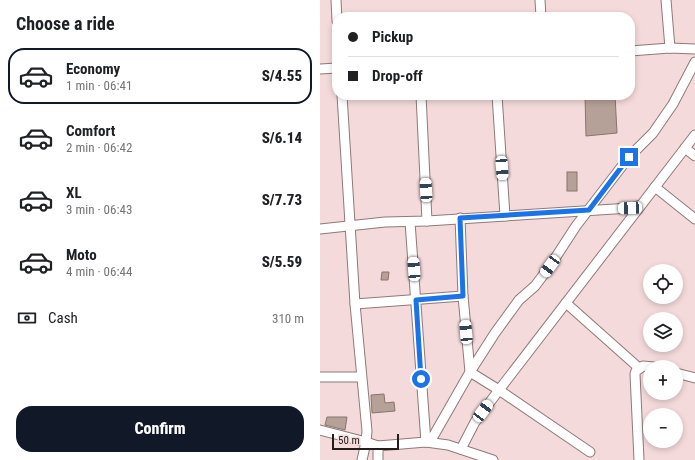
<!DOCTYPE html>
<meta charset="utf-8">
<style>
body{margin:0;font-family:"Roboto Condensed",sans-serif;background:#f6f6f6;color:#202124;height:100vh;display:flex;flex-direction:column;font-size:15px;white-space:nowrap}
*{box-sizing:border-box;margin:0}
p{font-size:13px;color:#757577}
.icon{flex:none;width:22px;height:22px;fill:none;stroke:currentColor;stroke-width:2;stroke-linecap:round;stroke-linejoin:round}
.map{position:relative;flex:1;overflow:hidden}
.panel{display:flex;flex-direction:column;background:#fff;width:320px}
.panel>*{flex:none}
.hud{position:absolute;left:12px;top:12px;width:303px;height:88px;border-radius:16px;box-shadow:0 2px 6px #0003;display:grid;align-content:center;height:88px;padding:0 16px;background:#fff}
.controls{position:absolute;left:323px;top:264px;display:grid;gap:8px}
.controls a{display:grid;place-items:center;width:40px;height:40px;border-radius:50%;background:#fff;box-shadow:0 2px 6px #0003;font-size:20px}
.scale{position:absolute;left:12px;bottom:10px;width:67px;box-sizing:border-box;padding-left:4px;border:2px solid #251c1c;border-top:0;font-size:11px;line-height:14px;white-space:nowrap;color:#251c1c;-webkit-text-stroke:3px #f4dadb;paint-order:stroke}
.end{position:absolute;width:18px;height:18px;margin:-9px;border:5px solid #1a73e8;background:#fff;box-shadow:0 0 0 2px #fff}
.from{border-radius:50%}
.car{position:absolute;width:12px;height:24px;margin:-12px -6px;border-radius:5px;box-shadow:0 0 3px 1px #0007;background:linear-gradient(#fff 24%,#345 0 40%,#fff 0 76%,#345 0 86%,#fff 0)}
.hud b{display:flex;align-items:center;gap:14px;height:38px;font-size:15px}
.hud b+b{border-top:1px solid #e0e0e0}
.hud i{width:10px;height:10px;background:#202124}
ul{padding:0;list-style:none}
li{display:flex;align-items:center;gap:12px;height:56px;margin:0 8px 6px;padding:0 8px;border:2px solid transparent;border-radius:16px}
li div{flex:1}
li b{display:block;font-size:15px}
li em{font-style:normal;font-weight:800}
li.selected{border-color:#111827}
li>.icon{width:36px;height:36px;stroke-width:1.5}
h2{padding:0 16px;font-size:18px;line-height:48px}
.pay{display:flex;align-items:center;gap:10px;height:44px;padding:0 16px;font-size:15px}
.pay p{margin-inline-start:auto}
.action{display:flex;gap:8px;margin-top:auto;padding:8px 16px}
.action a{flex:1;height:46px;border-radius:16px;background:#111827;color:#fff;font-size:16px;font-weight:800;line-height:46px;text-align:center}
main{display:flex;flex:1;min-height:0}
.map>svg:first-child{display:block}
.building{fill:#b6a198;stroke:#88756c}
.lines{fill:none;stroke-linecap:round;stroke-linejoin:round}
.minor-casing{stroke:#8f7979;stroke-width:11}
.minor{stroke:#fff;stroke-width:9}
.route{stroke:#1a73e8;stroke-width:5}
</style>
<main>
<section class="panel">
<h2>Choose a ride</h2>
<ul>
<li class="selected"><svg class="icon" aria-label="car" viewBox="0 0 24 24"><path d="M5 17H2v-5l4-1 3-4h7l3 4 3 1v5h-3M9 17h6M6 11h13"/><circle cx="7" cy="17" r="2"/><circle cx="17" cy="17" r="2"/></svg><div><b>Economy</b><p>1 min · 06:41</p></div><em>S/4.55</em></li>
<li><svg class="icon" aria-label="car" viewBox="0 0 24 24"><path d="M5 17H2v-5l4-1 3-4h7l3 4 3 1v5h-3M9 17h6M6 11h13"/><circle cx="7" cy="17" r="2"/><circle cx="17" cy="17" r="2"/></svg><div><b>Comfort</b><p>2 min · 06:42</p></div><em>S/6.14</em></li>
<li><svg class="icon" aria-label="car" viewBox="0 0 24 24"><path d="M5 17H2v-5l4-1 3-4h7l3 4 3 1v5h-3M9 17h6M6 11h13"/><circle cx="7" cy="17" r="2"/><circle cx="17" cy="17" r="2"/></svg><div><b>XL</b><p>3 min · 06:43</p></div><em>S/7.73</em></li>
<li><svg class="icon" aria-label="car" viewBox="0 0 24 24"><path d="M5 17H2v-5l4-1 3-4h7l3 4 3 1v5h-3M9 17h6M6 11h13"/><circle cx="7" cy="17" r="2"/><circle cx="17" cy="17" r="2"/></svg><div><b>Moto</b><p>4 min · 06:44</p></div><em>S/5.59</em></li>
</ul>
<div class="pay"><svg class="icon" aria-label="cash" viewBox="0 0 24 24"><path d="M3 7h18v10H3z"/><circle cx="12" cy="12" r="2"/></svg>Cash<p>310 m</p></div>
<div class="action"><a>Confirm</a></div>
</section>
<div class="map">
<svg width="375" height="460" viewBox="0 0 375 460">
<rect width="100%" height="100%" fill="#f4dadb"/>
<g class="building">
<polygon points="265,95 295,95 297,133 266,136"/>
<rect x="247" y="172" width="10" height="19"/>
<polygon points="62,272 69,272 68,280 61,280"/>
<polygon points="64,394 65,403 74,402 75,411 52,413 51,395"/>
<polygon points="7,417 27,417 25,430 5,425"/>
</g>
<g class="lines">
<g class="minor-casing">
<g id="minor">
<polyline points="16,0 17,21"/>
<polyline points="220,0 221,17"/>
<polyline points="346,0 350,48"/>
<polyline points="310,51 350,48 375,49"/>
<polyline points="0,69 17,68"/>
<polyline points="22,95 35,304 47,431 46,442 42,460"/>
<polyline points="101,95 107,221"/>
<polyline points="177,95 185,216"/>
<polyline points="365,148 375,156"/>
<polyline points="335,187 375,219"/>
<polyline points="140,218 143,296 150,372 179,390 270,452"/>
<polyline points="90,222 106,442"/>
<polyline points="0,229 65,222 107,221 310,208 321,205"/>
<polyline points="246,303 319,368"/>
<polyline points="35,304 143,296"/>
<polyline points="356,373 375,378"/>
<polyline points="0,377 41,377"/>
<polyline points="0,430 46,442 58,446 106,442 128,445 173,460"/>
<polyline points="110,442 150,372 175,333 199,300 215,286 230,266 256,226 309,157 333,133 353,104 375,62"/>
<polyline points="58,446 58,460"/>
<polyline points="141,449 155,422 179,390 375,135"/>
<polyline points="319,460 315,374 316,371 323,366 334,367"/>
</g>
</g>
<use href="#minor" class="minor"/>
</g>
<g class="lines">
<polyline class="route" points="101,379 96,300 143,296 140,218 269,210 309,157"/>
</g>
</svg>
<div class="controls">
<a><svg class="icon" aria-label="locate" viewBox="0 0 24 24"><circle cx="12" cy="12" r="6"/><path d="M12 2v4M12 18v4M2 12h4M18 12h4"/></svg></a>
<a><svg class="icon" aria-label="layers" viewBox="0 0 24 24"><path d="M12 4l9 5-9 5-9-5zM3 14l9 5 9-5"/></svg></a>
<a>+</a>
<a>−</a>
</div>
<div class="scale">50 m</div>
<i class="end from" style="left:101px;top:379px"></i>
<i class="end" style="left:309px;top:157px"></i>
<i class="car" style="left:182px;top:168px;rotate:176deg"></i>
<i class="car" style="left:106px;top:190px;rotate:357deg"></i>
<i class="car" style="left:310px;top:208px;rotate:268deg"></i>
<i class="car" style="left:230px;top:266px;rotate:216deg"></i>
<i class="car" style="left:94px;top:269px;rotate:356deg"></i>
<i class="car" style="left:146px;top:332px;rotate:355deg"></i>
<i class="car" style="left:163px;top:411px;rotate:37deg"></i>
<div class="hud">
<b><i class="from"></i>Pickup</b>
<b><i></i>Drop-off</b>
</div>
</div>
</main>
